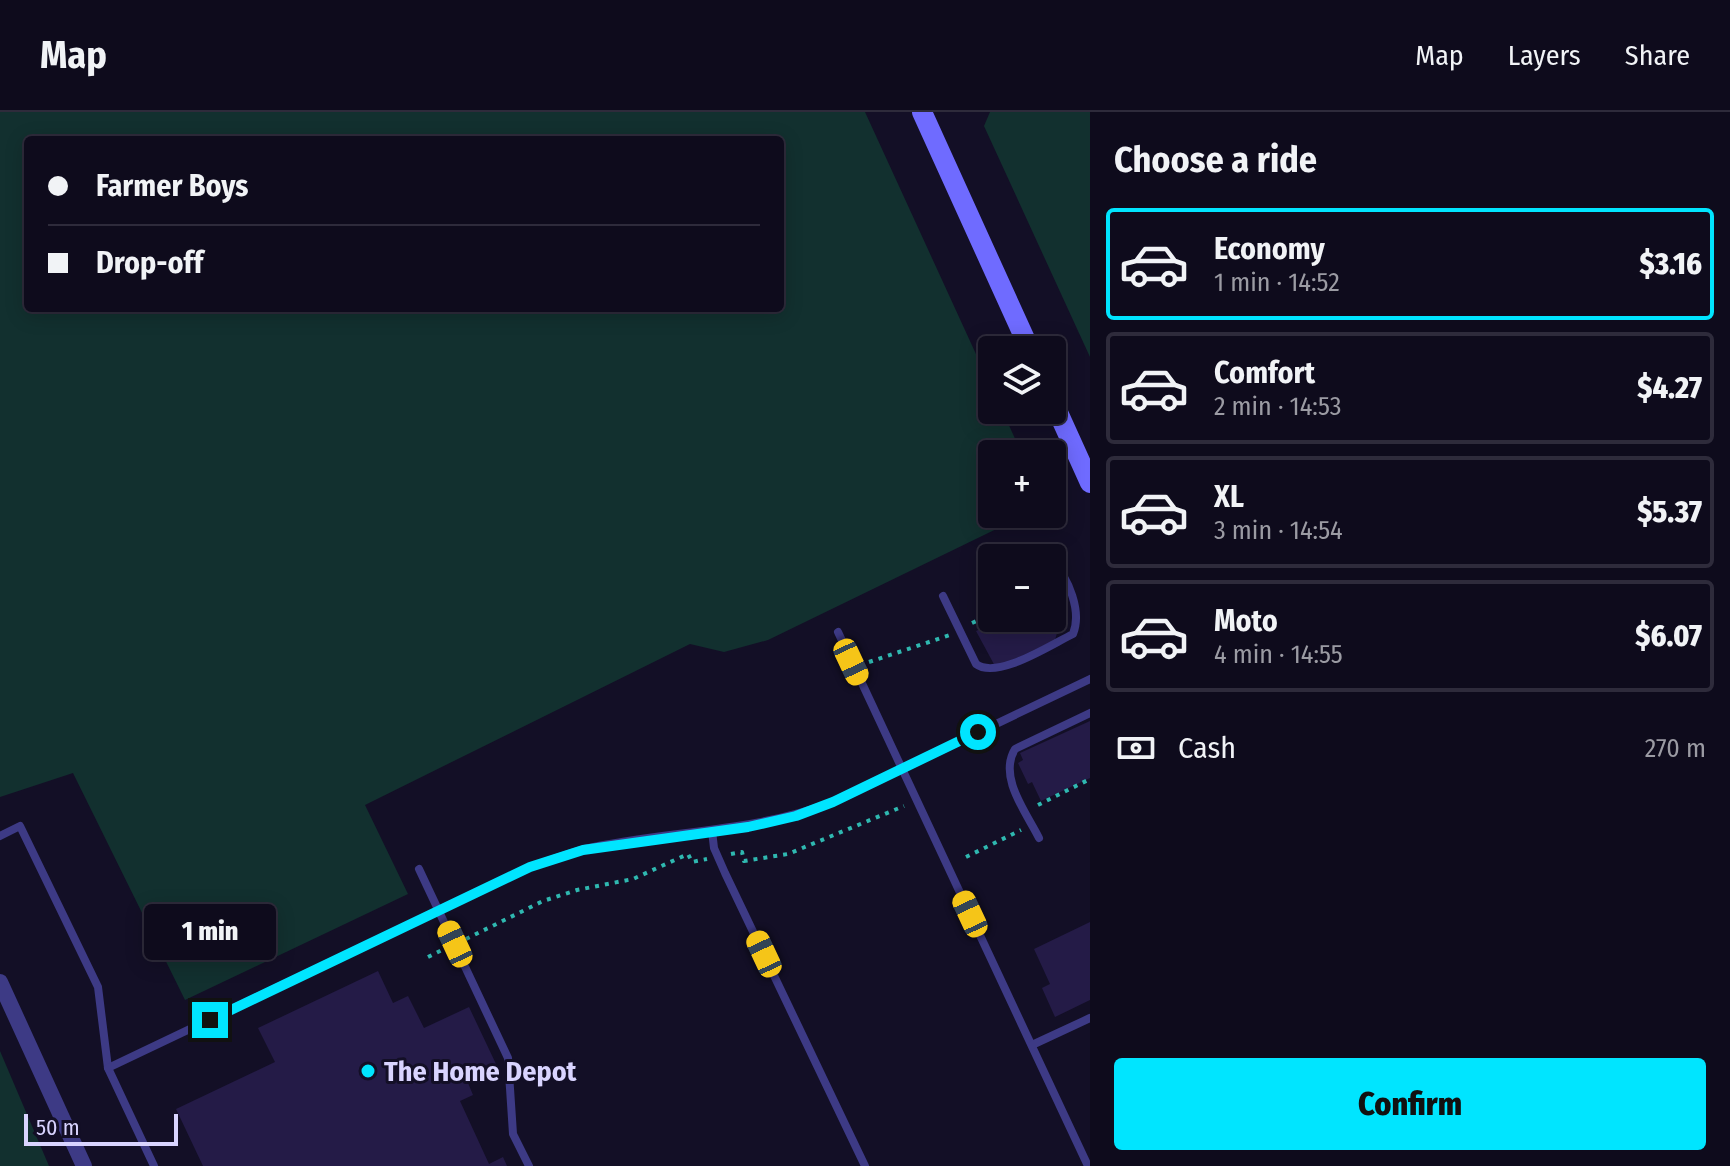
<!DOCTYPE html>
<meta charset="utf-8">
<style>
body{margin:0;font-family:"Fira Sans Condensed",sans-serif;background:#171425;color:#f1f3f6;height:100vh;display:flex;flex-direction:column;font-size:30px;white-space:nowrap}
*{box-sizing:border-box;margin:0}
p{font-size:26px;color:#9b9ba3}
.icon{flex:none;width:44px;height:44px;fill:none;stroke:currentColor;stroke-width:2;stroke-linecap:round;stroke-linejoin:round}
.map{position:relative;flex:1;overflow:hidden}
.panel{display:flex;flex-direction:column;background:#0e0b1c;width:640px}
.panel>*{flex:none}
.banner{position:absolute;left:24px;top:24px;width:760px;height:176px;border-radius:8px;box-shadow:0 4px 20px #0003,0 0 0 2px #2e2b3b;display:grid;align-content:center;height:176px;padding:0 24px;background:#0e0b1c}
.controls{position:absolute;left:978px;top:224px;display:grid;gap:16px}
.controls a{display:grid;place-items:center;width:88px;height:88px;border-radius:8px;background:#0e0b1c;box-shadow:0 4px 20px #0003,0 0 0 2px #2e2b3b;font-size:40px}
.scale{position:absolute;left:24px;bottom:20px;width:154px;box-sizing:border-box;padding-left:8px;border:4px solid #d9d4ff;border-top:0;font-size:22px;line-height:28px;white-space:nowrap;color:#d9d4ff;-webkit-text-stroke:6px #130f26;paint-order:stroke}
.end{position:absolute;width:36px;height:36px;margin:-18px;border:10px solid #00e5ff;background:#111;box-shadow:0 0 0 4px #111}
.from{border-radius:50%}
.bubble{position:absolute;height:56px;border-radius:8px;background:#0e0b1c;box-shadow:0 4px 20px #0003,0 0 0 2px #2e2b3b;font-size:26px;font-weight:800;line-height:56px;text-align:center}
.car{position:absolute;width:24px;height:48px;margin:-24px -12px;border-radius:10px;box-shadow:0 0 6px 2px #0007;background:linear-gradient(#f5c518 24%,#345 0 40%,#f5c518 0 76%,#345 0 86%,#f5c518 0)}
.banner b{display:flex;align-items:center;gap:28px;height:76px;font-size:30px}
.banner b+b{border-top:2px solid #2e2b3b}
.banner i{width:20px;height:20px;background:#f1f3f6}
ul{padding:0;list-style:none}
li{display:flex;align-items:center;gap:24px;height:112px;margin:0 16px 12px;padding:0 8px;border:4px solid #2e2b3b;border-radius:8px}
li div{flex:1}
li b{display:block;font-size:30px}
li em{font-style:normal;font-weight:800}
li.current{border-color:#00e5ff}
li>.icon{width:72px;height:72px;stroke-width:1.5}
h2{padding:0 24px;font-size:36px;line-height:96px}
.pay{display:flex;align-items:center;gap:20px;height:88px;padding:0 24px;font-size:30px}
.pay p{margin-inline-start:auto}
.cta{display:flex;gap:16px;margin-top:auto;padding:16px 24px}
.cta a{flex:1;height:92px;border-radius:8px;background:#00e5ff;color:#111;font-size:32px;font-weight:800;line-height:92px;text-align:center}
header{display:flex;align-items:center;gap:48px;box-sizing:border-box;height:112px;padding:0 40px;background:#0e0b1c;border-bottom:2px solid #2e2b3b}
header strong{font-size:38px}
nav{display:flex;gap:44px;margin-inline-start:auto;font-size:28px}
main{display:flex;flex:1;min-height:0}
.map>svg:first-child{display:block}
.green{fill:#12302f;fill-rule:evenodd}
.building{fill:#241b47}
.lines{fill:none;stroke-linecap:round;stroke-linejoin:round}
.path{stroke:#2fb8b0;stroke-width:4;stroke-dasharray:4 6;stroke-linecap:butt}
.lane{stroke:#3d3a85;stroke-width:8}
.street{stroke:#3d3a85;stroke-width:16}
.secondary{stroke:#6f6bff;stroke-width:20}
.route{stroke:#00e5ff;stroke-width:10}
.poi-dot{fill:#00e5ff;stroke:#130f26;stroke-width:3}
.labels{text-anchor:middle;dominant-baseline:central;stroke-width:6;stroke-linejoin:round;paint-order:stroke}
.poi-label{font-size:28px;font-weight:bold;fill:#d9d4ff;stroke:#130f26;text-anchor:start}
</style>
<header>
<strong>Map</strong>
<nav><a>Map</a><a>Layers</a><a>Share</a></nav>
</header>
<main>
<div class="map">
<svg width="1090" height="1054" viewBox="0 0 1090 1054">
<rect width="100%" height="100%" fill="#130f26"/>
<g class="green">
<path d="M0,0H865L992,277V298H1002L1022,342H992V402H1027L768,528L724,540L690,532L365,693L408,782L185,888L73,661L0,685ZM780,28V196H28V28Z"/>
<polygon points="990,0 1090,0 1090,245 984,14"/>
<polygon points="0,939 49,1054 0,1054"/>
</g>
<g class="building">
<polygon points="1052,499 1059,514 1055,528 996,556 976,519 1004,506 1052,506"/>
<polygon points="1090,609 1090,666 1041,689 1032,670 1028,672 1018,651 1023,648 1020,641"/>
<polygon points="1090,810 1090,888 1055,905 1042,876 1050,872 1034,837"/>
<polygon points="378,859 393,891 408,884 424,916 469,895 496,952 466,966 473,983 460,989 489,1052 503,1045 507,1054 203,1054 176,997 275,950 258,916"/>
</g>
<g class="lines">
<g class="path">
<polyline points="972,511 992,502"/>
<polyline points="869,550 950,523"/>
<polyline points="1038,693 1090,667"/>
<polyline points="731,742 742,740 744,749 788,742 904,694"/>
<polyline points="966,745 1021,718"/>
<polyline points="466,827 543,789 577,778 633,767 688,742 692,750 707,747"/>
<polyline points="428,845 444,837"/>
</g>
<g class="lane">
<polyline points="1027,446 1034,443 1047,446"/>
<path d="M943,484L976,552C997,568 1050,533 1073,522C1082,500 1069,466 1052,449"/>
<polyline points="838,520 1088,1054"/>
<polyline points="712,719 714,736 725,761 865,1054"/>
<polyline points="0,724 20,714 98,875 108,956 154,1054"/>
<path d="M1039,726C1026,700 998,665 1015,637L1090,601"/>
<polyline points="419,757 508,946 513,1022 529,1054"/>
<polyline points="1032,933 1090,906"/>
<path d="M108,956L530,755C548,749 566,742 584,737C667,718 752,721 833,690L1090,567"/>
</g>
<polyline class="street" points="0,870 84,1054"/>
<g class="secondary">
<polyline points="922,0 1030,238"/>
<polyline points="1052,287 1090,371"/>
</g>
</g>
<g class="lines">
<polyline class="route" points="210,908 530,755 583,738 748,715 796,704 833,690 978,620"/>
</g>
<circle class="poi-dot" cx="368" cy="959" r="8"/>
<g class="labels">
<g class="poi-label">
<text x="384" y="959">The Home Depot</text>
</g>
</g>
</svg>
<div class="controls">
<a><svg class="icon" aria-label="layers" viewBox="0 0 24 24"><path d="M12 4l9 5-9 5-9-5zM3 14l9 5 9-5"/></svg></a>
<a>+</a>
<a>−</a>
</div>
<div class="scale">50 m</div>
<i class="end from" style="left:978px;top:620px"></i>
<i class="end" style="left:210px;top:908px"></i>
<div class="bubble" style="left:144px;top:792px;width:132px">1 min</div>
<i class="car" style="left:851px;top:550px;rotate:155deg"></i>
<i class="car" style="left:970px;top:802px;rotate:335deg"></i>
<i class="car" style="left:455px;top:832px;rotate:335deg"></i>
<i class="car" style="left:764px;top:842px;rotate:335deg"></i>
<div class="banner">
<b><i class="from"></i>Farmer Boys</b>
<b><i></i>Drop-off</b>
</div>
</div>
<section class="panel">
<h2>Choose a ride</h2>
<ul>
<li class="current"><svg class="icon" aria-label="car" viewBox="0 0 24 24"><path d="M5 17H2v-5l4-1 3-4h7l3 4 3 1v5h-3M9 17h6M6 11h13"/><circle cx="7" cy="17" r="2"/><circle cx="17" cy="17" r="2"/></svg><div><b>Economy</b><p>1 min · 14:52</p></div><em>$3.16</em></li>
<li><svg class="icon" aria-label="car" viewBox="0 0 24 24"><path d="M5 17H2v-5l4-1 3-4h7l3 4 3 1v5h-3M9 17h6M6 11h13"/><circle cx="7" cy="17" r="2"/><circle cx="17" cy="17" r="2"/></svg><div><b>Comfort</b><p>2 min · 14:53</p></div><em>$4.27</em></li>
<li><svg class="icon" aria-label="car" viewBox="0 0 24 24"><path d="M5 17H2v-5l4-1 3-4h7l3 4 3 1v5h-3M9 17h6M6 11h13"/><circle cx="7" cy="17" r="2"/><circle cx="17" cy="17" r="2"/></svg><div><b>XL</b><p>3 min · 14:54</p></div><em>$5.37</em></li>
<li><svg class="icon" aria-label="car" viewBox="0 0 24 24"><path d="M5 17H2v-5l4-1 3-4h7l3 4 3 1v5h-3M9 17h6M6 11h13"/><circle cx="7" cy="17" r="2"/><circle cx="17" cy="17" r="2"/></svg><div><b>Moto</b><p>4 min · 14:55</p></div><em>$6.07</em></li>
</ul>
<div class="pay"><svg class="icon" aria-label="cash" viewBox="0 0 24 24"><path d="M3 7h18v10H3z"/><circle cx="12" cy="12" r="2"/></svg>Cash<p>270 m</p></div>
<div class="cta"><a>Confirm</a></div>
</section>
</main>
